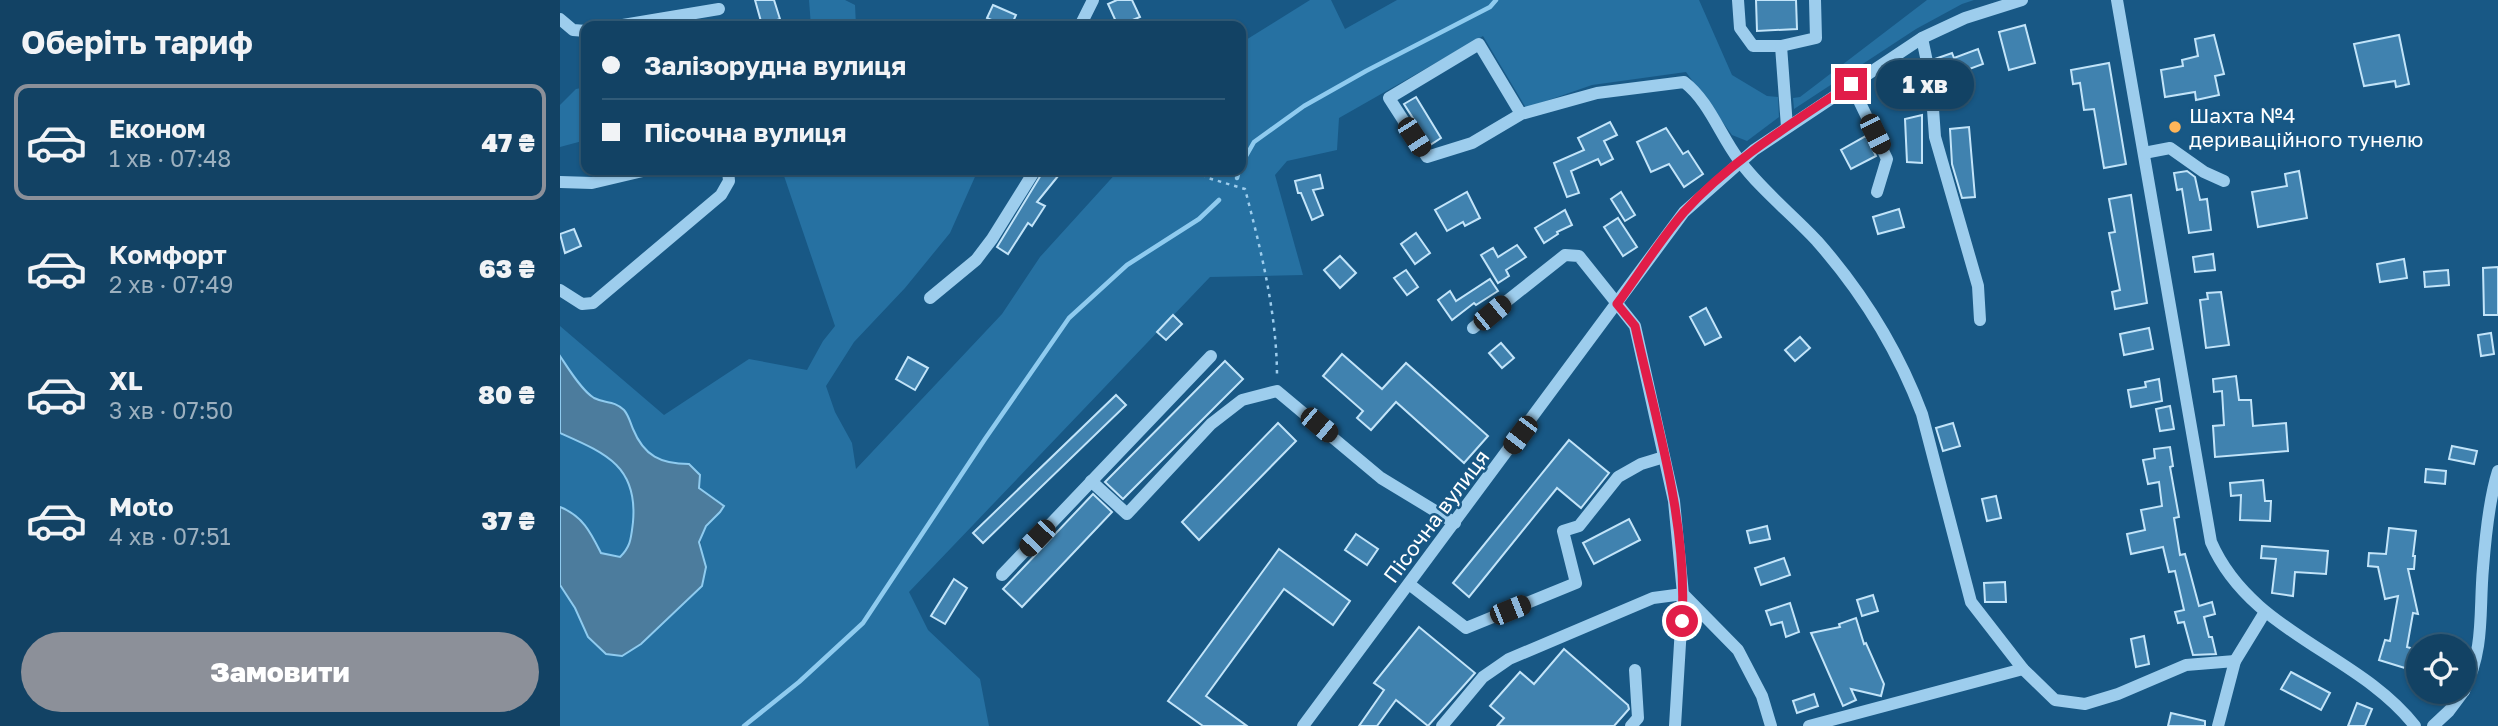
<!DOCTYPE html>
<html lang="uk">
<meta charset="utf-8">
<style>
body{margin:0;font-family:"Golos Text",sans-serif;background:#1f4d6d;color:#f1f3f6;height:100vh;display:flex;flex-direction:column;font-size:26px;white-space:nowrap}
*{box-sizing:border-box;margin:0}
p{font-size:23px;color:#9cb0bf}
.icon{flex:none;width:38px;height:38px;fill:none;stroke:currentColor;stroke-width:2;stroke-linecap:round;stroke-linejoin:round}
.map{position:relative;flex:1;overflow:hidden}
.details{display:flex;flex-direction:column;background:#124264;width:560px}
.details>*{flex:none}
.top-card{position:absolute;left:21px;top:21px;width:665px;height:154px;border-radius:14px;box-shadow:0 2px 5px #0004,0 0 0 2px #315b78;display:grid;align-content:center;height:154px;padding:0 21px;background:#124264}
.fabs{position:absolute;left:1846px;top:634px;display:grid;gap:14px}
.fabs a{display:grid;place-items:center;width:70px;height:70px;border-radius:50%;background:#124264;box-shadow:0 2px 5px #0004,0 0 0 2px #315b78;font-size:35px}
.end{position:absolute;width:32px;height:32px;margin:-16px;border:9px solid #e11d48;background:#fff;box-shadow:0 0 0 4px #fff}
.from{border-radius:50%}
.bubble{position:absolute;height:49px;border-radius:24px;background:#124264;box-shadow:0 2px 5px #0004,0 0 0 2px #315b78;font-size:23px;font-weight:800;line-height:49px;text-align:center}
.car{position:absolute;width:21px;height:42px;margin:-21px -10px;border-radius:9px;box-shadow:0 0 5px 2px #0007;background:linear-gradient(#222 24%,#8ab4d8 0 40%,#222 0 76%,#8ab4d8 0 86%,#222 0)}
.top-card b{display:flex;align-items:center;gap:24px;height:66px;font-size:26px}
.top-card b+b{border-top:2px solid #315b78}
.top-card i{width:18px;height:18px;background:#f1f3f6}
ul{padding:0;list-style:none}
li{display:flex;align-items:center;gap:21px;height:116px;margin:0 14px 10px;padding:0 7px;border:4px solid transparent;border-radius:14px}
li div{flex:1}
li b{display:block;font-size:26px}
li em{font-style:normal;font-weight:800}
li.selected{border-color:#8c9099}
li>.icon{width:63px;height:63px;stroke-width:1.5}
h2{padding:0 21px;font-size:32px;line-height:84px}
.button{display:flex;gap:14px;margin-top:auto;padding:14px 21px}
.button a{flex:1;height:80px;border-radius:42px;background:#8c9099;color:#fff;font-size:28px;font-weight:800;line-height:80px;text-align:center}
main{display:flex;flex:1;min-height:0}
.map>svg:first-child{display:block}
.green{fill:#2671a2}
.water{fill:#4c7c9d;stroke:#8fcbef;stroke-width:2}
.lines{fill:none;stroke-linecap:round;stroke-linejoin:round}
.stream{stroke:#8fcbef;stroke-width:4.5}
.building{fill:#4082af;stroke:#c2e4f9;stroke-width:2}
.path{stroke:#9dcded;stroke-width:2.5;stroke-dasharray:3.5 5;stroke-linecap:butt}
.minor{stroke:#9dcded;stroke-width:12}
.route{stroke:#e11d48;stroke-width:9}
.poi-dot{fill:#ffb559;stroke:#185885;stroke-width:2.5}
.labels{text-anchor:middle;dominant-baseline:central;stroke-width:5;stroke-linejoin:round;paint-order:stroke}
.poi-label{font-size:21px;fill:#fff;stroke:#185885;text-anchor:start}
.street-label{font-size:21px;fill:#fff;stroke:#185885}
</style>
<main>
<section class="details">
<h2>Оберіть тариф</h2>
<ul>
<li class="selected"><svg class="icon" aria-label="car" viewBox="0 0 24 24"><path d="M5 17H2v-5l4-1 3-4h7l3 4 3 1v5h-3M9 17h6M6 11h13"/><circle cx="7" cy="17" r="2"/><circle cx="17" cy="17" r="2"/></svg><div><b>Економ</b><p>1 хв · 07:48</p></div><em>47 ₴</em></li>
<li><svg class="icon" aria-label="car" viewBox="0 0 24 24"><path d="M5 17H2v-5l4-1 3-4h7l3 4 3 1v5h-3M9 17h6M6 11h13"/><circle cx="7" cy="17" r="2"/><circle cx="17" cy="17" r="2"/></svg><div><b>Комфорт</b><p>2 хв · 07:49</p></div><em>63 ₴</em></li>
<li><svg class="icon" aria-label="car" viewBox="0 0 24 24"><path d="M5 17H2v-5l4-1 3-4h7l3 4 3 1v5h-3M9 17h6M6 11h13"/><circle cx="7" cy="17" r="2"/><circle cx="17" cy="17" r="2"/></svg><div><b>XL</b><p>3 хв · 07:50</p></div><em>80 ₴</em></li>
<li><svg class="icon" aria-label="car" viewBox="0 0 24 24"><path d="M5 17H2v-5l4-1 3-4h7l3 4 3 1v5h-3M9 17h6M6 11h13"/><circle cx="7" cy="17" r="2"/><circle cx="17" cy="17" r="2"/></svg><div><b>Moto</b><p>4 хв · 07:51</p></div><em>37 ₴</em></li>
</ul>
<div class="button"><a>Замовити</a></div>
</section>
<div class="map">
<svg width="1938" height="726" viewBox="0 0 1938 726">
<rect width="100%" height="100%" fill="#185885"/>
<g class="green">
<polygon points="249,0 285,0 295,5 296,26 251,26"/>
<path d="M750,0H771L785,29L837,0H1139L1172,75L1207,96L1218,97L1219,117L1187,141L1172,135L1126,72L1032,85L966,108L923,36L779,118L777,150L727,161L715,175L743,275L650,277L349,592L368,630L420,679L429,726H0V585L15,608L99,627L128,600L146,567C142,551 136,537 149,523C154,517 160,513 164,505L139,487L129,464H116L96,458L82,447L67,414L55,403L34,398L24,389L0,356V326L104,415L189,359L247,370L263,341L275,326L222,170H418L390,233L345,288L294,342L266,386L275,412L292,443L296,469L442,314L480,257L559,170H681V43Z"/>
<polygon points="1367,0 1414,0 1402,4 1356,29 1234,109 1233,98 1240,97"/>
<polygon points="26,87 26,140 0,147 0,105 16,89"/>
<path d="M0,433C45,453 78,466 73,522C71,538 71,546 60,557L41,553L10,511L0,507Z"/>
</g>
<path class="water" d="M0,356C8,368 22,391 34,398C46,404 53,400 64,410C69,416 70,422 73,429C84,456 101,464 129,464L140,475L139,488L164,506L160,512L146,526L139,542L146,567L142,586L81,644L62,656L46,654L28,637L15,608L0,585V507C23,516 31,533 41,553L60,557C71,546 71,538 73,522C78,466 45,453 0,433Z"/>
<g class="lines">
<g class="stream">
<polyline points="681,165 694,142 744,106 806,71 930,7 936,0"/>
<polyline points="677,178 679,170"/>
<polyline points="184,726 239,682 303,623 425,439 509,318 567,265 639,219 659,200"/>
</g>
</g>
<g class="building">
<polygon points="195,0 214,0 220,19 202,25"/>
<polygon points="557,0 572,0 580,17 558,26 548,4"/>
<polygon points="1196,0 1236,0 1237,29 1197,31"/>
<polygon points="433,5 456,15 451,26 445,26 427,18"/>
<polygon points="1465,25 1475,63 1449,70 1439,32"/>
<polygon points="1654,35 1664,74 1655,76 1659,95 1636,100 1635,92 1605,97 1601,70 1623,66 1622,60 1638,56 1635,39"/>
<polygon points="1839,35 1849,84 1836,87 1835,81 1804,86 1794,44"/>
<polygon points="1418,49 1423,64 1380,80 1375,59 1392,53 1394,58"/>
<polygon points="1549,63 1566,164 1544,168 1534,109 1524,110 1520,83 1513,84 1511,70"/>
<polygon points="1359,66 1363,92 1355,95 1345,71"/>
<polygon points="856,97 881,138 870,145 844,104"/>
<polygon points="1362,115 1362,163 1347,162 1345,119"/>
<polygon points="1050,122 1057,135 1044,141 1053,159 1041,165 1038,159 1011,171 1019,193 1007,197 994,163 1024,150 1018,138"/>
<polygon points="1409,127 1415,197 1402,198 1392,164 1390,129"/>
<polygon points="1106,128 1123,154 1128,151 1143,174 1124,187 1109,164 1091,172 1077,142"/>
<polygon points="1306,136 1316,156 1291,169 1281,150"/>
<polygon points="484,170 503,170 477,202 485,206 472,226 468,223 448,254 437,247"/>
<polygon points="1627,171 1635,177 1640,200 1647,199 1651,230 1629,233 1622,189 1617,190 1614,173"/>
<polygon points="1739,171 1747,218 1698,227 1692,192 1727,186 1725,174"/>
<polygon points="760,175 763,188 753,190 763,215 752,220 741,193 738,193 735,181"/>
<polygon points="907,192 920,218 905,226 903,222 887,231 875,210"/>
<polygon points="1061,192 1075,215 1065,221 1051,199"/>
<polygon points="1571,195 1587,303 1555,309 1552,292 1560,290 1549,233 1555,232 1549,199"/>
<polygon points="1339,209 1344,227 1318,234 1313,217"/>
<polygon points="1005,210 1012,225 997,232 998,234 984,243 975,228"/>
<polygon points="1058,218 1077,247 1063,256 1044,227"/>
<polygon points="14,229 21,246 5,253 0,234"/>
<polygon points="856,233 870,253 855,264 841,244"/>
<polygon points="957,245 966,257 946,270 949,276 938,283 921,255 933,248 938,257"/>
<polygon points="1653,254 1655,270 1635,272 1633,257"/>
<polygon points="780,256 796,273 780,288 764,270"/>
<polygon points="1844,259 1847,278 1820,282 1817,264"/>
<polygon points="1938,267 1938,315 1924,315 1923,268"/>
<polygon points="846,270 858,287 847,295 834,278"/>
<polygon points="1888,270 1889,285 1865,287 1864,272"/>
<polygon points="930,279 938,291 916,305 914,303 892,320 878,300 890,291 896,301"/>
<polygon points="1661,292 1669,345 1646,348 1640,300 1648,299 1647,293"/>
<polygon points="1146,308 1161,337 1145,345 1130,317"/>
<polygon points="613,315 622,324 606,340 597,332"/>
<polygon points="1589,328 1593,349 1564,355 1560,334"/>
<polygon points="1931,333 1934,354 1921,356 1918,335"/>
<polygon points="1240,337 1250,348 1235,361 1225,350"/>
<polygon points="941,343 954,358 942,368 929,353"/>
<polygon points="782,354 822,389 846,363 928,436 904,463 836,402 811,430 797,418 803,411 763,376"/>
<polygon points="348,357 368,368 355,390 336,379"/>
<polygon points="665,361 683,379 563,499 545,482"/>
<polygon points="1676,376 1679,400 1691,400 1693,426 1726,423 1728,451 1655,457 1653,426 1664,425 1662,391 1654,392 1653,379"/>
<polygon points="1599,379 1602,401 1571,407 1568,390 1586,387 1585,382"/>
<polygon points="556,395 566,405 423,543 413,533"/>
<polygon points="1610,406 1614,429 1600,431 1596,409"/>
<polygon points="718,423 736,441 639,540 622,522"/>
<polygon points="1393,423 1400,446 1383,451 1376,428"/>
<polygon points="1009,440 1049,473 1021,508 997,488 909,597 893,583"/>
<polygon points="1892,446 1917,451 1914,464 1889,459"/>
<polygon points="1610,447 1613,466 1610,467 1619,517 1614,518 1620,555 1625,554 1639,606 1652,602 1655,614 1644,617 1649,637 1652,637 1656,654 1633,655 1624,622 1618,623 1615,612 1624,610 1615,571 1609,572 1603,547 1571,554 1567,534 1585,530 1581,510 1602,506 1599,482 1588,484 1583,460 1595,458 1594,449"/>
<polygon points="1866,469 1886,471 1885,484 1865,482"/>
<polygon points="1703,480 1705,501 1711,501 1710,521 1680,520 1681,495 1671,496 1670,483"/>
<polygon points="533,494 552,512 462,607 443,589"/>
<polygon points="1436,496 1441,518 1427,521 1422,499"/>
<polygon points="1069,519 1080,540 1034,564 1023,543"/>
<polygon points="1207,526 1210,539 1190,543 1187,531"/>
<polygon points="1829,528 1856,531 1853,556 1855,556 1854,569 1848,569 1858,614 1853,613 1847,647 1854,649 1848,669 1819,660 1825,640 1830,641 1838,596 1825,599 1818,567 1808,566 1809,553 1826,554"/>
<polygon points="796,534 818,549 807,565 785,550"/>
<polygon points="1702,546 1768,551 1766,574 1735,572 1733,596 1712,593 1716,559 1701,558"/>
<polygon points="719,549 790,601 773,625 724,589 646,696 687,726 643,726 608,701"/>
<polygon points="1224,558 1230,575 1201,585 1195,568"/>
<polygon points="394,579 407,588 385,624 371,616"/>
<polygon points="1445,582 1446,602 1425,602 1424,583"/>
<polygon points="1313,595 1318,611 1302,616 1297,600"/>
<polygon points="1230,603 1239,632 1226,637 1222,622 1211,625 1206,611"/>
<polygon points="1296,618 1304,644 1306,643 1324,684 1321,696 1291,689 1296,700 1283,706 1251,633 1280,627 1279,624"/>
<polygon points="859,627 915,673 868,726 836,700 817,726 799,726 824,690 814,683"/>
<polygon points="1584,636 1589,664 1576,667 1571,639"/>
<polygon points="1004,649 1068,705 1069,709 1054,726 937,726 944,718 930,706 960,672 974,684"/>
<polygon points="1731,672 1770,693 1761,710 1721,689"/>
<polygon points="1254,694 1258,706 1237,713 1233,701"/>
<polygon points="1797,703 1812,709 1805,726 1788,726"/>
<polygon points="1611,713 1645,721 1645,726 1608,726"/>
</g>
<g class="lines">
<path class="path" d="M635,170L648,178L685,189C701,250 717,314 717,377"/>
<g class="minor">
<polyline points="1178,0 1180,28 1193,46 1221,46 1256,38 1255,0"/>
<path d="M1557,0L1651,542C1691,634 1798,653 1855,726"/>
<polyline points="0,19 13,30 26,31"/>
<polyline points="57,26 159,9"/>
<polyline points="520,26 533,0"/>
<polyline points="1362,38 1371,81 1375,137 1418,286 1420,320"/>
<polyline points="1221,46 1227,127"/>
<polyline points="1291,84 1327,159 1317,192"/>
<path d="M961,114L919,44L829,98L867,157L912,143L961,114L1037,93L1124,82C1149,101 1160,135 1179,160C1201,190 1232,214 1257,241C1302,292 1338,350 1362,414L1411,602L1463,669L1495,700L1525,704L1558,694L1626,665L1675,661"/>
<polyline points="1584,153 1610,148 1644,172 1664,181"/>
<polyline points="0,182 32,183 87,170"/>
<polyline points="0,290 22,304 33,303 161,195 169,181 168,170"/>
<polyline points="370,298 416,260 432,239 475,170"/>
<polyline points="913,328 1005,255 1019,256 1075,326 1114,501 1123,594 1178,650 1202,696 1211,726"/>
<polyline points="531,481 567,514 651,424 682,400 717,391 821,478 895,523"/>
<polyline points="442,575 651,356"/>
<polyline points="849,584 906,628 1016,583 1003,531 1019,526 1058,477 1081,464 1104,457"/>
<path d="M1904,691C1925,647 1919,613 1923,568C1925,542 1930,496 1938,471"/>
<polyline points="743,726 1124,212 1194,150 1362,38 1405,18 1462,0"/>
<polyline points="882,726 923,677 949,659 1093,598 1123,594 1115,726"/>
<polyline points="1071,726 1078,718 1075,670"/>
<polyline points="1249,726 1463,669"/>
<polyline points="1658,726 1675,661 1705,612"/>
<polyline points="1873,726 1889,711 1904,691"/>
</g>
</g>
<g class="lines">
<path class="route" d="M1122,621C1128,522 1096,422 1075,326L1057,304C1079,274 1100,240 1124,212C1171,160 1233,123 1291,84"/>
</g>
<circle class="poi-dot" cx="1615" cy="127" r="7"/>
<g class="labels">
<g class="poi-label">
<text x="1629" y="115">Шахта №4<tspan x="1629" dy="24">дериваційного тунелю</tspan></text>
</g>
<g class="street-label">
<text transform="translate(876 516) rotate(-53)">Пісочна вулиця</text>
</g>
</g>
</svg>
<div class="fabs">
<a><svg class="icon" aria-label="locate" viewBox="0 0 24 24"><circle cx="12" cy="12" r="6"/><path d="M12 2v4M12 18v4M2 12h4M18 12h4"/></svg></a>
</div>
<i class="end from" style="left:1122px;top:621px"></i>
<i class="end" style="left:1291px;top:84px"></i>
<div class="bubble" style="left:1316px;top:60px;width:98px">1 хв</div>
<i class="car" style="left:1315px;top:134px;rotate:154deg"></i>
<i class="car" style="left:854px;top:137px;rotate:147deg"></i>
<i class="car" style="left:932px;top:313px;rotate:51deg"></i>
<i class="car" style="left:759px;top:425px;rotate:130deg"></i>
<i class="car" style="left:960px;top:435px;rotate:217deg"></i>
<i class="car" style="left:477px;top:538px;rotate:224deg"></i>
<i class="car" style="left:950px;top:610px;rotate:68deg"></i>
<div class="top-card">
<b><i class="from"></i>Залізорудна вулиця</b>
<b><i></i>Пісочна вулиця</b>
</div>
</div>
</main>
